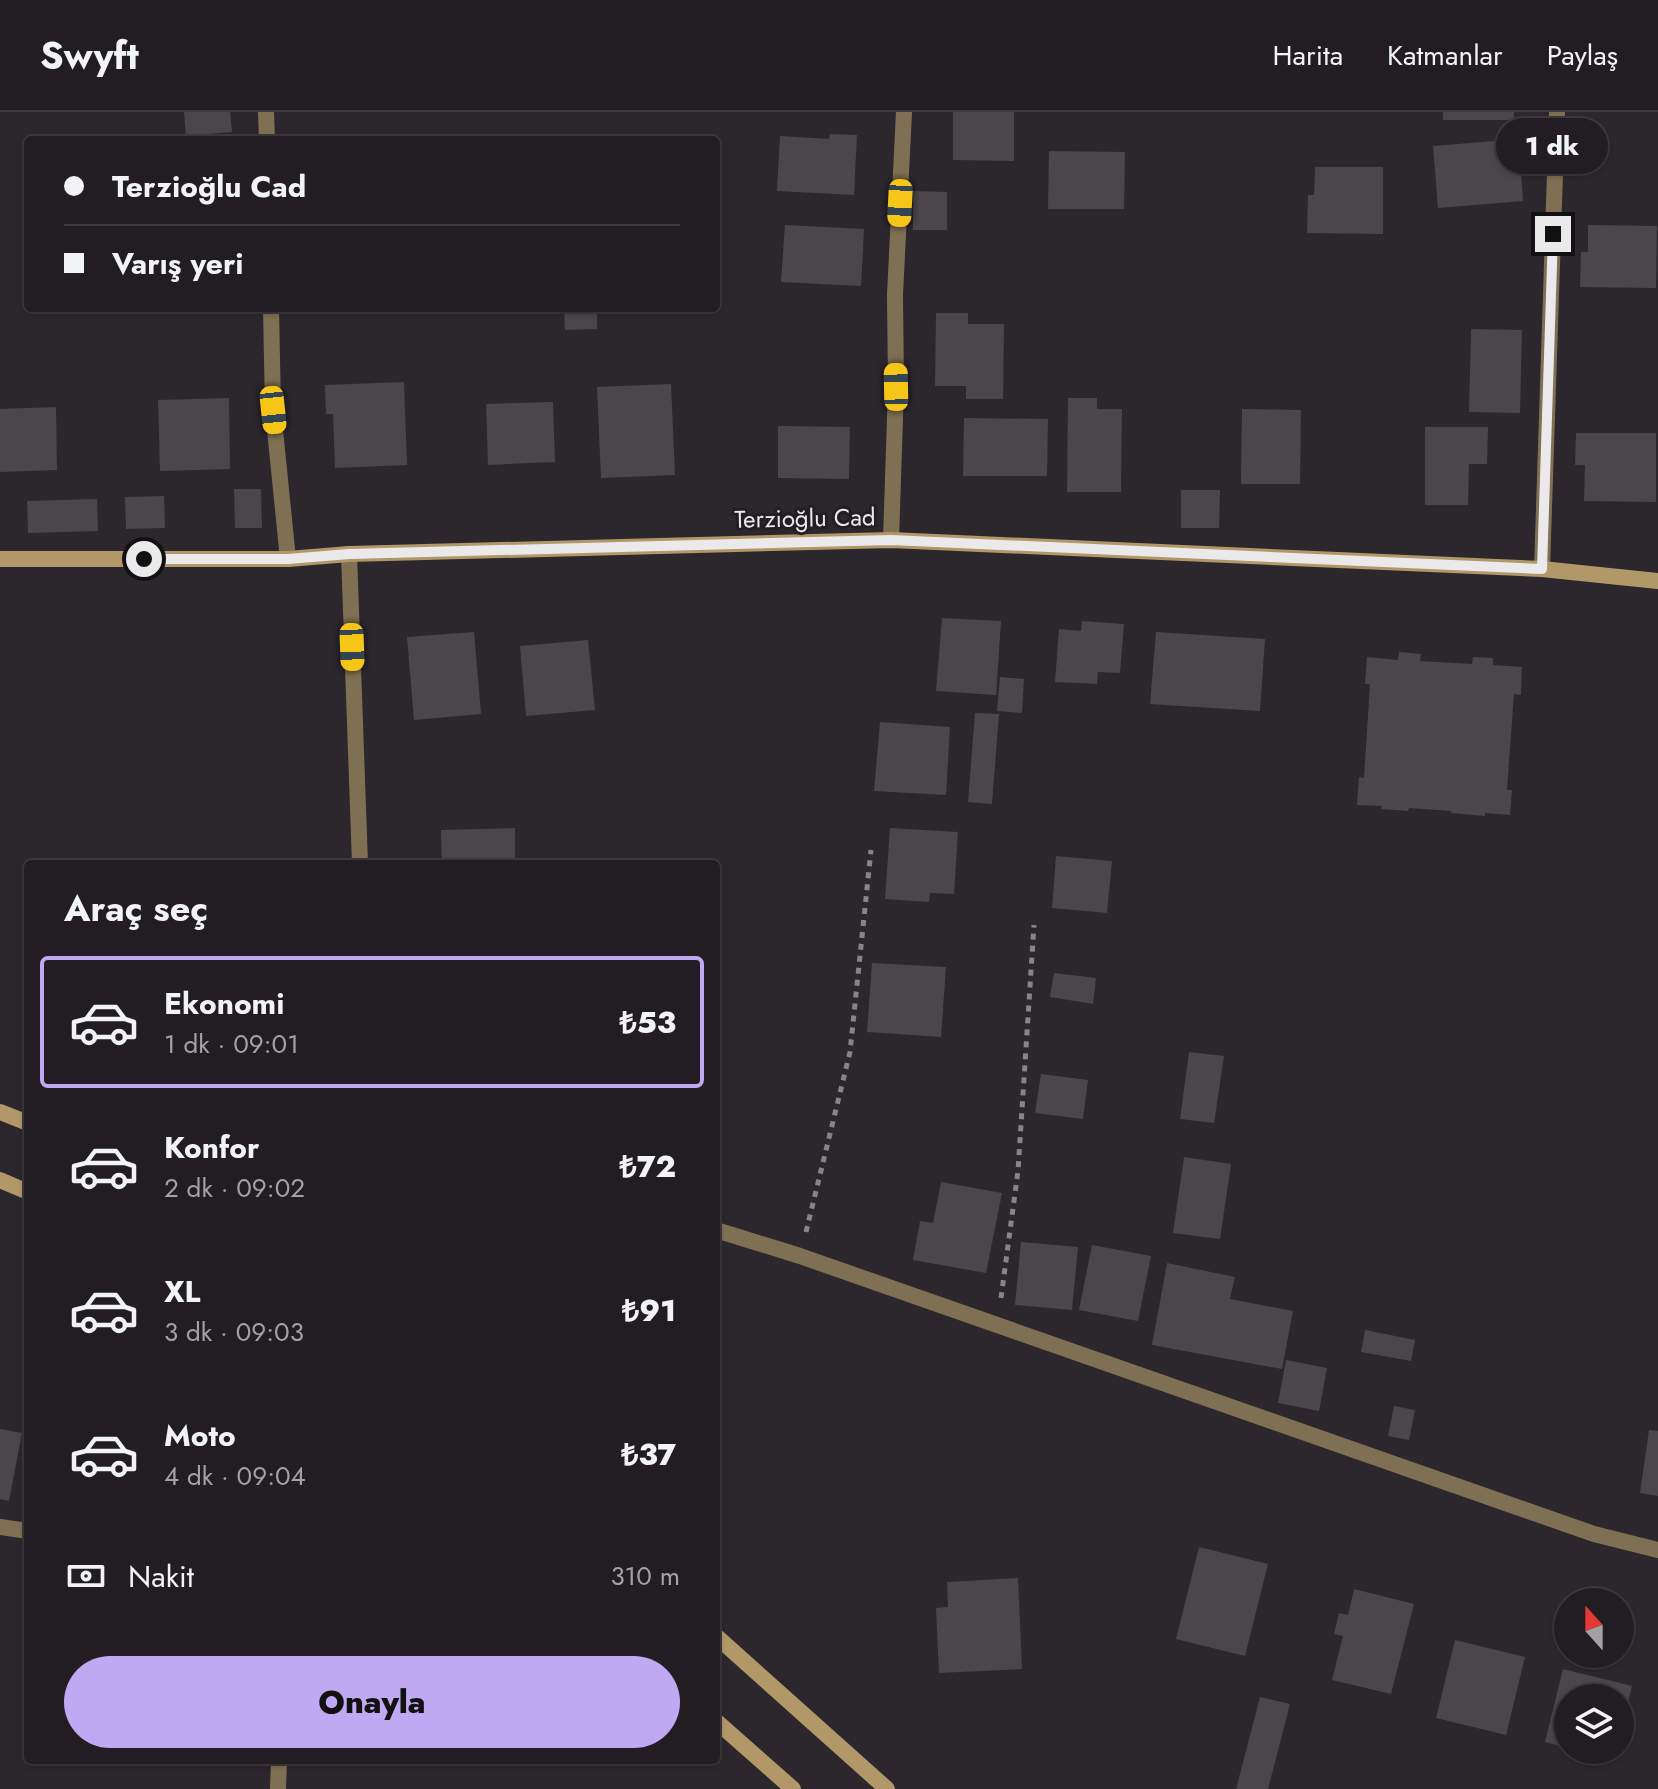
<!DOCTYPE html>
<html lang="tr">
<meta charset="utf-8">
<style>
body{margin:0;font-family:Jost,sans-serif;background:#2d2a2f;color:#f1f3f6;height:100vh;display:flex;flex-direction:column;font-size:30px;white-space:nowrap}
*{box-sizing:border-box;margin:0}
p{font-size:26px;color:#a2a2a5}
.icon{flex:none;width:44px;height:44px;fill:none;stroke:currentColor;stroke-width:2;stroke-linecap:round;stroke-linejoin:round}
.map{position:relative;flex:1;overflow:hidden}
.panel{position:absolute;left:24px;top:748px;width:696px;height:904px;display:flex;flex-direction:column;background:#211d22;border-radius:8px;box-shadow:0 2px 6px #0004,0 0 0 2px #3e3b40}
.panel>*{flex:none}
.banner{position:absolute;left:24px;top:24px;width:696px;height:176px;border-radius:8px;box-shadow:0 2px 6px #0004,0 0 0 2px #3e3b40;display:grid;align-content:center;height:176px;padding:0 40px;background:#211d22}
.needle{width:52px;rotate:339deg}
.controls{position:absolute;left:1554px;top:1476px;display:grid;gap:16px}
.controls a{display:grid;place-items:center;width:80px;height:80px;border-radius:50%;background:#211d22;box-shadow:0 2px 6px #0004,0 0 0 2px #3e3b40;font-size:40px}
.end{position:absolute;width:36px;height:36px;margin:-18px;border:10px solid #ece9ed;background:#111;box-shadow:0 0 0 4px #111}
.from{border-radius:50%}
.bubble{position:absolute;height:56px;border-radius:28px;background:#211d22;box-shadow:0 2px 6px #0004,0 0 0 2px #3e3b40;font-size:26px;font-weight:800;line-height:56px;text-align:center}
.car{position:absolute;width:24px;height:48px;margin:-24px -12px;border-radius:10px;box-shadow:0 0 6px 2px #0007;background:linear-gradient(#f5c518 24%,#345 0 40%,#f5c518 0 76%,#345 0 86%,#f5c518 0)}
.banner b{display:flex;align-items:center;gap:28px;height:76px;font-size:30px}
.banner b+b{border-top:2px solid #3e3b40}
.banner i{width:20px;height:20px;background:#f1f3f6}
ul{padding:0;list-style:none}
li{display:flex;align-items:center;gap:24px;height:132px;margin:0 16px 12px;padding:0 24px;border:4px solid transparent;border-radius:8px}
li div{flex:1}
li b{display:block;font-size:30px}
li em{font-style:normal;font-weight:800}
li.current{border-color:#c1a8f3}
li>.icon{width:72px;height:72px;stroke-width:1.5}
h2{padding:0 40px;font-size:36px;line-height:96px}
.pay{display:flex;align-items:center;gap:20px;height:88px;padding:0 40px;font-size:30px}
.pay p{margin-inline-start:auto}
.cta{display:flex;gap:16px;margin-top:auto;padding:16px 40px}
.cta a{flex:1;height:92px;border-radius:48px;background:#c1a8f3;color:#111;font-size:32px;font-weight:800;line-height:92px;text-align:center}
header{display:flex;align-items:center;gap:48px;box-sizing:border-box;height:112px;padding:0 40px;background:#211d22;border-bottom:2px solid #3e3b40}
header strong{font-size:38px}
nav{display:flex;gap:44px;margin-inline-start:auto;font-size:28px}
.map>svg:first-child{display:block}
.building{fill:#4b464c}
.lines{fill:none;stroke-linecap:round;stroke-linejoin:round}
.path{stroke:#888489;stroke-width:5;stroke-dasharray:6 6;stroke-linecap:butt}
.lane{stroke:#807053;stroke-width:16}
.street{stroke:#807053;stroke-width:16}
.secondary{stroke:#b29868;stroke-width:16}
.route{stroke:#ece9ed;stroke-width:10}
.labels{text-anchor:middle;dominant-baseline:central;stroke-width:6;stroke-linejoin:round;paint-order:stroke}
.street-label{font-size:24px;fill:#ece9ed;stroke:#221e23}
</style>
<header>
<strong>Swyft</strong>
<nav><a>Harita</a><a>Katmanlar</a><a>Paylaş</a></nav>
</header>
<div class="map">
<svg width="1658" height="1677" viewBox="0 0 1658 1677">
<rect width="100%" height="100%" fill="#2c272d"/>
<g class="building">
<polygon points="184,0 230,0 232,20 186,24"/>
<polygon points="953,0 1014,0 1014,49 953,48"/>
<rect x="1443" y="0" width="71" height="8"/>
<polygon points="830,22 857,23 854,83 777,79 780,24 829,27"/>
<polygon points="1519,27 1523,89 1438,96 1433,34"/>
<polygon points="1049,39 1125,40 1124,97 1048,97"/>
<polygon points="1315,55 1383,55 1383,122 1307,121 1308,83 1314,83"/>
<polygon points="913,79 947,80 947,118 913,118"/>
<polygon points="785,113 864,117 861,174 781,170"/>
<polygon points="1588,113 1657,114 1656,176 1580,175 1581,140 1588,140"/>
<polygon points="564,196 597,196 597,217 565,218"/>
<polygon points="936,201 968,201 968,212 1004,212 1003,287 966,287 966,274 935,274"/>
<polygon points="1471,217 1522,218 1520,301 1469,300"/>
<polygon points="404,270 407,353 335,356 333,302 326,302 325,273"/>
<polygon points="671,272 675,363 601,366 597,275"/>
<polygon points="229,286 230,357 160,359 158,288"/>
<polygon points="1068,286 1097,286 1097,297 1122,297 1121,380 1067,380"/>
<polygon points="553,290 555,350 488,353 486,292"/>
<polygon points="56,295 57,358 0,360 0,297"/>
<polygon points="1242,297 1301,298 1300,372 1241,372"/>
<polygon points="964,306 1048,307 1047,364 963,364"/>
<polygon points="778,314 850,315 849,367 778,366"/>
<polygon points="1425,315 1488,315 1487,352 1469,352 1468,393 1425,393"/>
<polygon points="1576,321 1656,321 1656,390 1584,389 1585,353 1575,353"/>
<polygon points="234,377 261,377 262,416 235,416"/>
<polygon points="1181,378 1220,378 1219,416 1181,416"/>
<polygon points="164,384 165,416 126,417 125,385"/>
<polygon points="97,387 98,419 28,421 27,389"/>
<polygon points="942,506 1001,509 996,583 936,579"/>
<polygon points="1082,509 1124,512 1120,561 1098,560 1097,572 1055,570 1059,517 1081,519"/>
<polygon points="474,520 481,602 414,608 407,525"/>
<polygon points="1156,520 1265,527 1260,599 1150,592"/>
<polygon points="588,528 595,598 526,604 520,534"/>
<polygon points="1399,540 1421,542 1420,549 1472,552 1473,545 1493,546 1493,553 1522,555 1521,583 1514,582 1507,678 1512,678 1510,703 1485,701 1485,704 1451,701 1451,699 1409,696 1408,699 1381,697 1382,694 1357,693 1359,665 1364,666 1370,572 1365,572 1367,545 1398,548"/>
<polygon points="1000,565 1024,567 1022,601 997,599"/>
<polygon points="975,601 999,602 992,692 968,690"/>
<polygon points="880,610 950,615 946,683 874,679"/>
<polygon points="515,716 515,752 442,752 441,718"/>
<polygon points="890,716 958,720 954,782 930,781 929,790 885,787"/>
<polygon points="1056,744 1112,749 1107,801 1052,796"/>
<polygon points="872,851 946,855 941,925 867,920"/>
<polygon points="1054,861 1096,866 1093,892 1050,885"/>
<polygon points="1189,940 1224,944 1214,1011 1180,1007"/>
<polygon points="1041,962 1088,968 1083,1007 1035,1001"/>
<polygon points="1184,1045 1231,1052 1220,1127 1173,1121"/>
<polygon points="941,1070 1002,1081 986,1161 913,1148 920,1109 933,1111"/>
<polygon points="1021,1130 1078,1135 1072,1198 1015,1193"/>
<polygon points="1092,1133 1151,1144 1138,1209 1079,1198"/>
<polygon points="1167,1151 1235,1165 1230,1187 1293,1199 1282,1257 1152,1233"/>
<polygon points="1365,1218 1415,1228 1411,1249 1361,1240"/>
<polygon points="1286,1248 1327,1256 1319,1299 1278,1291"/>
<polygon points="1394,1294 1415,1298 1409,1328 1388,1324"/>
<polygon points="0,1317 22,1321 9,1389 0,1387"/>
<polygon points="1649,1318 1658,1319 1658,1384 1640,1381"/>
<polygon points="1199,1435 1268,1452 1245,1544 1176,1527"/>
<polygon points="1018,1466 1022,1557 939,1561 936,1496 948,1495 947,1470"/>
<polygon points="1354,1477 1414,1492 1391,1582 1332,1568 1343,1524 1334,1522 1339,1501 1348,1503"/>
<polygon points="1455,1528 1525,1545 1506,1623 1436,1606"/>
<polygon points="1563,1557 1632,1574 1621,1618 1620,1586 1568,1586 1568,1636 1545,1630"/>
<polygon points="1260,1585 1290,1592 1268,1677 1236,1677"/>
<polygon points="1580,1638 1616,1638 1614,1648"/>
</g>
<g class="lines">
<g class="path">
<polyline points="806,1120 850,940 871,738"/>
<polyline points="1001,1186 1018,1059 1034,813"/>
</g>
<polyline class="lane" points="0,1415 28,1419"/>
<g class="street">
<polyline points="266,0 267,28"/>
<polyline points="271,196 273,298 288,447"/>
<polyline points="891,428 896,275 895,183 904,0"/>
<polyline points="349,442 360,752"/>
<polyline points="1542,457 1557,0"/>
<polyline points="716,1118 800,1144 1594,1422 1658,1438"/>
<polyline points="278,1677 279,1648"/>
</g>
<g class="secondary">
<polyline points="0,447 288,447 349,442 891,428 1542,457 1658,469"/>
<polyline points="0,1000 28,1011"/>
<polyline points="0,1068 28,1080"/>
<polyline points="716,1524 887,1677"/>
<polyline points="716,1609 793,1677"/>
</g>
</g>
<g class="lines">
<polyline class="route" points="144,447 288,447 349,442 891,428 1542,457 1553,122"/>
</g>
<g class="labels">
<g class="street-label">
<text transform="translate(805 406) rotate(-1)">Terzioğlu Cad</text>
</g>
</g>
</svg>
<div class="controls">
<a><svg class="needle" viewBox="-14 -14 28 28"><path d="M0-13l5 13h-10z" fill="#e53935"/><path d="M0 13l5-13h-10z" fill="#a2a2a5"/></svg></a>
<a><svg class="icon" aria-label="layers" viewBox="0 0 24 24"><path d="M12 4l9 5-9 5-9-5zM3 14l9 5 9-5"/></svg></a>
</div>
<i class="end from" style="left:144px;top:447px"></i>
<i class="end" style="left:1553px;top:122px"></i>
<div class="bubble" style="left:1496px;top:6px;width:112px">1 dk</div>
<i class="car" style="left:900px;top:91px;rotate:183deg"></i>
<i class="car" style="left:896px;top:275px;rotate:359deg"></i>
<i class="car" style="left:273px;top:298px;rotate:174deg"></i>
<i class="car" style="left:352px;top:535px;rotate:178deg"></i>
<div class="banner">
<b><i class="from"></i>Terzioğlu Cad</b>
<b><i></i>Varış yeri</b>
</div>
<section class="panel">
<h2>Araç seç</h2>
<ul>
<li class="current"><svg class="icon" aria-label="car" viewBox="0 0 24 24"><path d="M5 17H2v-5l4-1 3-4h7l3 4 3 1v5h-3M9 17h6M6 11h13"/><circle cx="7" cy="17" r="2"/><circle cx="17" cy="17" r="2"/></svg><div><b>Ekonomi</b><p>1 dk · 09:01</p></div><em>₺53</em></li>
<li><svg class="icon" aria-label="car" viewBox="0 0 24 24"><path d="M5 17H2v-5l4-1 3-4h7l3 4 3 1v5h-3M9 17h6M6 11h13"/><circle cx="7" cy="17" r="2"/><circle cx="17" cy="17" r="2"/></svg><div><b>Konfor</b><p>2 dk · 09:02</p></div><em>₺72</em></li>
<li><svg class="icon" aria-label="car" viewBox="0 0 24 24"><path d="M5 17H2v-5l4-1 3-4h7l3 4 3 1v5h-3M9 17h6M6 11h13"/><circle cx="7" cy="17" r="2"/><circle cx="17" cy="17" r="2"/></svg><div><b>XL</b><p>3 dk · 09:03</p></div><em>₺91</em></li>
<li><svg class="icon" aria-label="car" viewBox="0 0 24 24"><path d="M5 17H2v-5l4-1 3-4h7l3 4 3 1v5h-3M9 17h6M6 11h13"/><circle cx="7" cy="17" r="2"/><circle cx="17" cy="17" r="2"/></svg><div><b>Moto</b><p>4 dk · 09:04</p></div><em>₺37</em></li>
</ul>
<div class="pay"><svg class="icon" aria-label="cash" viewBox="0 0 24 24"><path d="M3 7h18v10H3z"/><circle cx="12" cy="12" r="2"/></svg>Nakit<p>310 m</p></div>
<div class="cta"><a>Onayla</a></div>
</section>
</div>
